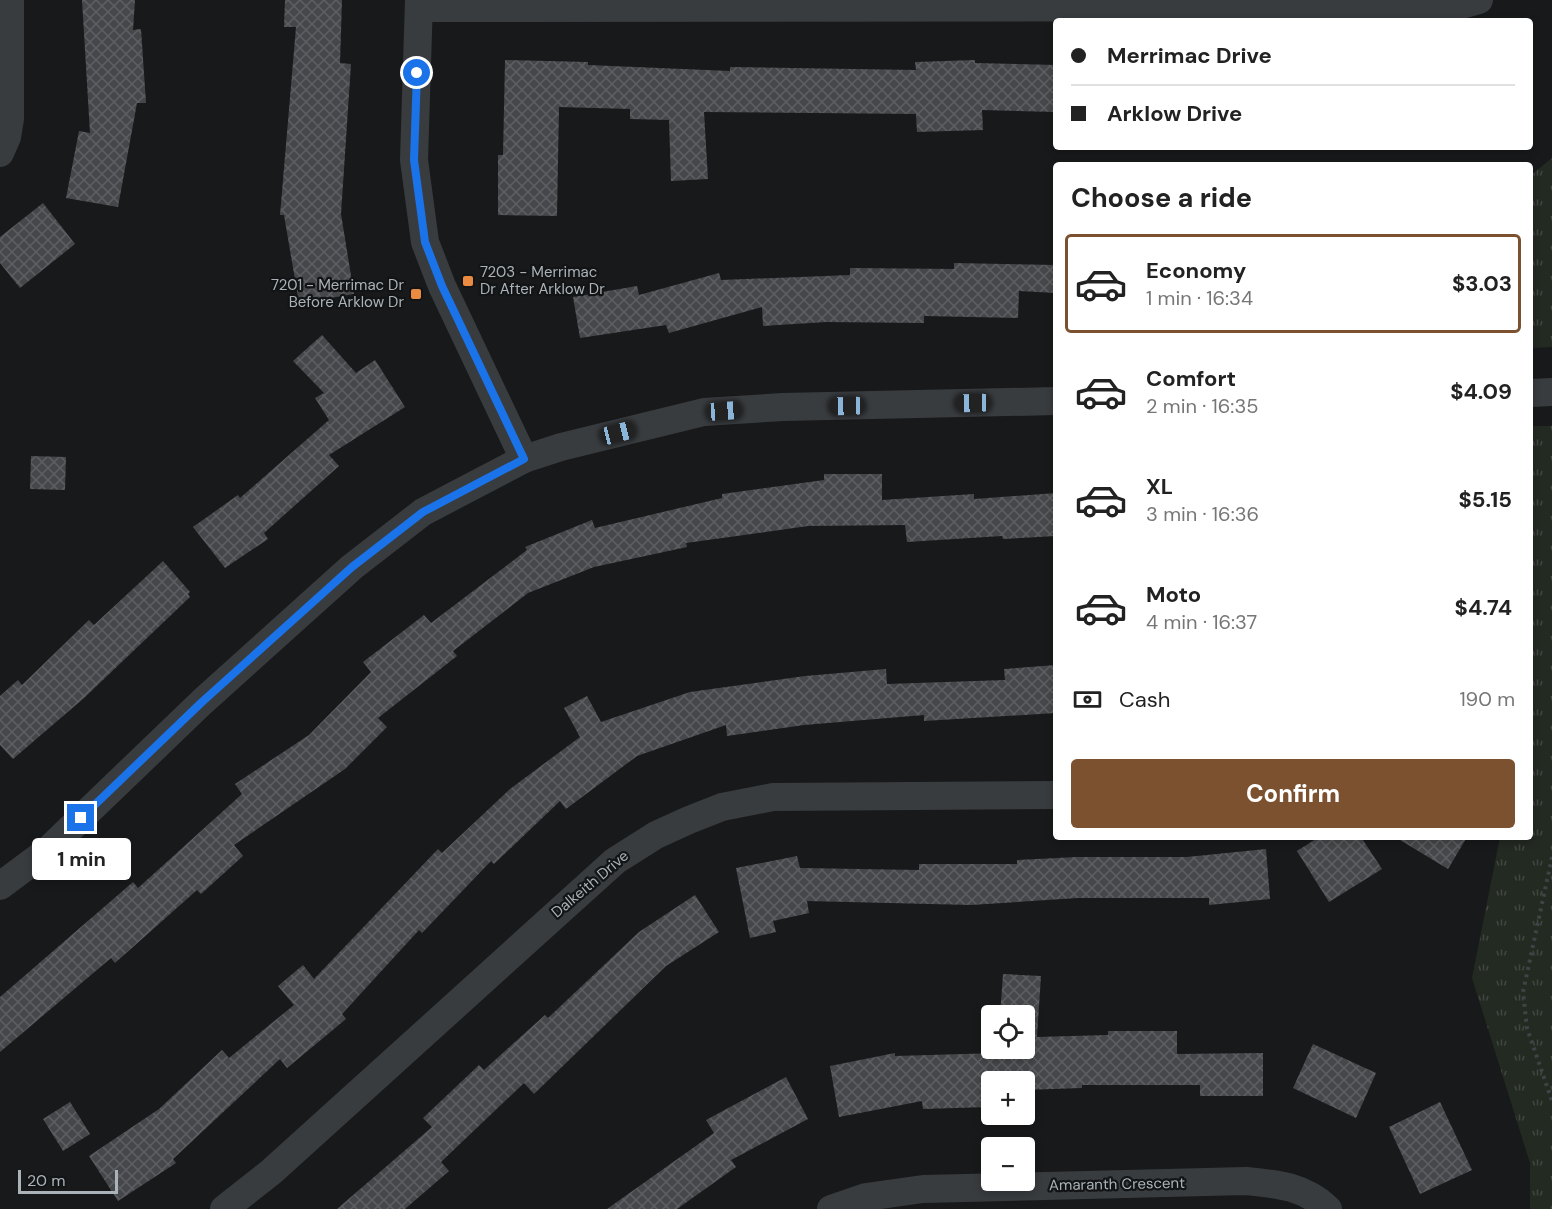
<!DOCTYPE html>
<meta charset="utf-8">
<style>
body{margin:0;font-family:"DM Sans",sans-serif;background:#f2f2f2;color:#222;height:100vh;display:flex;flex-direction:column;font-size:22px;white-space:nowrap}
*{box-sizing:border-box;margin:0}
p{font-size:20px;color:#767676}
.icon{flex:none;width:33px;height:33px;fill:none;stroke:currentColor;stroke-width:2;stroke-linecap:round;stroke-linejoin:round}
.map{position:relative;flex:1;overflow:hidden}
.panel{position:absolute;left:1053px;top:162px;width:480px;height:678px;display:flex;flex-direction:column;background:#fff;border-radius:6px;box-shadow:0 3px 9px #0003}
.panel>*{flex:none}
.banner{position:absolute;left:1053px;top:18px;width:480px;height:132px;border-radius:6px;box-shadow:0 3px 9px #0003;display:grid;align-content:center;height:132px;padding:0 18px;background:#fff}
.fabs{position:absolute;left:981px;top:1005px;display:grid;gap:12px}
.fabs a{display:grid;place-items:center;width:54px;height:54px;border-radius:6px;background:#fff;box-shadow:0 3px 9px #0003;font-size:30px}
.scale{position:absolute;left:18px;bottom:15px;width:100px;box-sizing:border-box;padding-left:6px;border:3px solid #abb3b9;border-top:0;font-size:16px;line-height:21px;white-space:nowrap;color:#abb3b9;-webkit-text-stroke:4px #131415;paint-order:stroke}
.end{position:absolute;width:27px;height:27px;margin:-14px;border:8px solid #1a73e8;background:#fff;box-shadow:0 0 0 3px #fff}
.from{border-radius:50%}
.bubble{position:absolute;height:42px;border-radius:6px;background:#fff;box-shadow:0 3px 9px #0003;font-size:20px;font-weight:700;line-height:42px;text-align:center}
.car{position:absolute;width:18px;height:36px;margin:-18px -9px;border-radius:8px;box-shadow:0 0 4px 2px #0007;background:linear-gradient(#222 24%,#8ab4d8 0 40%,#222 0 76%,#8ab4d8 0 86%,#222 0)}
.banner b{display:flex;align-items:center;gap:21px;height:57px;font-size:22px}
.banner b+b{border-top:2px solid #e0e0e0}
.banner i{width:15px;height:15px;background:#222}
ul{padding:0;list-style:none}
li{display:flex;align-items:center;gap:18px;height:99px;margin:0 12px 9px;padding:0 6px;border:3px solid transparent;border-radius:6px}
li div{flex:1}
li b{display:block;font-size:22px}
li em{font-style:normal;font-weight:700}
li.selected{border-color:#7c5130}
li>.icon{width:54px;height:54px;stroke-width:1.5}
h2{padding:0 18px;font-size:27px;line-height:72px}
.pay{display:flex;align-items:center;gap:15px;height:66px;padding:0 18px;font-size:22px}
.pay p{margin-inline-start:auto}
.button{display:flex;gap:12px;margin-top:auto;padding:12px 18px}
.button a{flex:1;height:69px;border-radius:6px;background:#7c5130;color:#fff;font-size:24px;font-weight:700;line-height:69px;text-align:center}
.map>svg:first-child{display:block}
.park{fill:url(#park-tufts)}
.building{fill:url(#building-cross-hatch)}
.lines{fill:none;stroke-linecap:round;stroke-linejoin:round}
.path{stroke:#3f4346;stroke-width:4;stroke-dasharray:3 4.5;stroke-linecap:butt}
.minor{stroke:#393c3f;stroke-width:28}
.route{stroke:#1a73e8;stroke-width:8}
.poi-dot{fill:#ea8b41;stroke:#131415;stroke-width:2}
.labels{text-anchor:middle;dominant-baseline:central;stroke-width:4.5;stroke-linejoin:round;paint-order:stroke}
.poi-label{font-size:15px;fill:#abb3b9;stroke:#131415;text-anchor:start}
.street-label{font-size:15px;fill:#abb3b9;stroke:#131415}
</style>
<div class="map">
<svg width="1552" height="1209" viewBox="0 0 1552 1209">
<defs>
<pattern id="park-tufts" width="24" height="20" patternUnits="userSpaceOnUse" patternTransform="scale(1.5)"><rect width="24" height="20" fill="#232a22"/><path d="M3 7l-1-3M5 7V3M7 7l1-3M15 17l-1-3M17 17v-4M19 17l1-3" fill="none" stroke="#404640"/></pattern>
<pattern id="building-cross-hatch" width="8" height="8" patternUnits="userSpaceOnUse" patternTransform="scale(1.5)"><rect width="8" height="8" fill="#45474a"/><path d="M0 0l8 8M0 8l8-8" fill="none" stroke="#5d5f62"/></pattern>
</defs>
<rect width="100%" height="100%" fill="#18191a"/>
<g class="park">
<polygon points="1552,158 1552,347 1530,348 1530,176"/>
<polygon points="1530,426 1552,426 1552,1209 1530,1209 1530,1163 1472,978 1500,837 1530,837"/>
</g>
<g class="building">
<polygon points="82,0 135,0 133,30 141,29 146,103 137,103 118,207 66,198 79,131 90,133"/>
<polygon points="285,0 342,0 340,63 351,64 341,214 354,294 299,303 284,215 280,215 296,27 284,27"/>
<polygon points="505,60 588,62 588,65 730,71 730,67 916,70 915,62 975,60 975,63 1056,65 1056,112 982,110 983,130 917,132 916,114 704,112 708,179 671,181 669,120 630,119 630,109 559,107 557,216 498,215 498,155 503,155"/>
<polygon points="43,203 75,244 20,288 0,263 0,237"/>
<polygon points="954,263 1056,265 1056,293 1019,291 1018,318 924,316 924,323 826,322 763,326 762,307 669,333 666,325 580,338 573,297 637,286 639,295 719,273 721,280 850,275 850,268 954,269"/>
<polygon points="322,335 356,373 375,360 405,407 329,455 339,466 264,533 268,539 225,568 193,527 238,495 240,498 329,420 315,398 324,393 293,361"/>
<polygon points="31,456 66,457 65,490 30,489"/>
<polygon points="824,474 882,474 882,500 974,494 974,499 1056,493 1056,536 1003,539 1002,536 907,542 905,525 808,526 686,543 687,547 594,567 528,593 453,651 457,656 378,718 387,727 345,769 234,845 243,856 201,894 197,890 115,963 111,958 0,1052 0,997 133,882 138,888 242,794 235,784 309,735 371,672 363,662 424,615 431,623 527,550 525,547 592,520 595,528 722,498 722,494 824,480"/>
<polygon points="163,561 190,592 188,594 190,597 84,698 13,759 0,745 0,696 18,680 22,685 89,620 94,625"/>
<polygon points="1056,665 1056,713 924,721 924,715 804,725 727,736 726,725 637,756 566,809 560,801 494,864 491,861 422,933 419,930 342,1014 346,1019 287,1068 280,1059 173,1159 176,1163 118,1201 89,1156 159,1109 222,1050 229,1058 294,1005 278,986 303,965 314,979 438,849 442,853 510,789 580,737 564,708 587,696 601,722 690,692 805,676 886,669 887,684 1005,680 1004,669"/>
<polygon points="1319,837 1361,837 1382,869 1329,902 1297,851"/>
<polygon points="1395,837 1467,837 1448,869"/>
<polygon points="1266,849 1270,899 1209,905 1209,898 1078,898 971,905 807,901 809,913 773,921 776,932 750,938 736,868 797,856 800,868 919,870 919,864 1017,864 1017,860 1077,857 1187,857"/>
<polygon points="695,895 719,932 666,966 534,1094 524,1083 441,1162 449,1171 405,1209 337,1209 432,1127 423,1118 479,1065 484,1070 545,1015 548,1018 639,932"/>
<polygon points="1003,974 1041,976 1037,1037 1108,1035 1108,1031 1177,1031 1177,1054 1263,1053 1263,1096 1200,1096 1200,1085 1082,1085 1082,1088 1024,1090 1024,1082 992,1082 992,1090 988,1090 989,1107 923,1109 922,1101 839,1117 830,1066 895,1053 895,1056 998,1053 998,1048 1024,1048 1024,1016 1000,1016"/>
<polygon points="1313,1044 1376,1073 1356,1118 1293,1088"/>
<polygon points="786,1077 808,1119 731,1160 736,1167 677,1209 607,1209 714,1133 706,1120"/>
<polygon points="70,1102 90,1134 63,1151 43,1119"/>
<polygon points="1440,1102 1472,1170 1420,1194 1389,1127"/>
</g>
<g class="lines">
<polyline class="path" points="1552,857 1523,992 1527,1028 1552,1101"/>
<g class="minor">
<polyline points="419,0 414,160 425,242 442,286 524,459"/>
<polyline points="419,8 1454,7 1479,0"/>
<polyline points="0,153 7,137 10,119 10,0"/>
<polyline points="1530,393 1552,392"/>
<polyline points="0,886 47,851 202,702 352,567 423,512 524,459 561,447 704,412 783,407 1056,401"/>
<polyline points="224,1209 271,1172 615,861 656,835 689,820 722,807 773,797 1056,795"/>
<path d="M831,1209L866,1197L923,1189L1246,1181C1277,1184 1304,1186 1328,1209"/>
</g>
</g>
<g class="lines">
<polyline class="route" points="81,818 202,702 352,567 423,512 524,459 442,286 425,242 414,160 417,73"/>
</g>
<g class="poi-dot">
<rect x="462" y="275" width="12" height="12" rx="3"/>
<rect x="410" y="288" width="12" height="12" rx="3"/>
</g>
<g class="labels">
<g class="poi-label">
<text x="480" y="272">7203 - Merrimac<tspan x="480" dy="17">Dr After Arklow Dr</tspan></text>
<text x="404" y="285" text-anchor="end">7201 - Merrimac Dr<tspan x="404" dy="17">Before Arklow Dr</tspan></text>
</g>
<g class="street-label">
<text transform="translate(590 884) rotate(-40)">Dalkeith Drive</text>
<text transform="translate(1117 1184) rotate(-1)">Amaranth Crescent</text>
</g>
</g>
</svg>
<div class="fabs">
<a><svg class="icon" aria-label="locate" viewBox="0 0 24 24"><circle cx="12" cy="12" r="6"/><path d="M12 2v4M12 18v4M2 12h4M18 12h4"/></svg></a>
<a>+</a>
<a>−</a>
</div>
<div class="scale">20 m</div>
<i class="end from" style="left:417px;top:73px"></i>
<i class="end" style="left:81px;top:818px"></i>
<div class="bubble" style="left:32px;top:838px;width:99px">1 min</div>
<i class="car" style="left:973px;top:403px;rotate:269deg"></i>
<i class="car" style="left:847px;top:406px;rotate:269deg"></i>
<i class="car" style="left:724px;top:411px;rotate:86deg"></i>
<i class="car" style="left:618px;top:433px;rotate:76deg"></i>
<div class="banner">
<b><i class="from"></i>Merrimac Drive</b>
<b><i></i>Arklow Drive</b>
</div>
<section class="panel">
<h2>Choose a ride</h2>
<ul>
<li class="selected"><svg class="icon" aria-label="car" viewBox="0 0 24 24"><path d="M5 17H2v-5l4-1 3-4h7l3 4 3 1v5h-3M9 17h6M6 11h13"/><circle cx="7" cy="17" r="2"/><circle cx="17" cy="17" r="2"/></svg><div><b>Economy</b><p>1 min · 16:34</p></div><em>$3.03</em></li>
<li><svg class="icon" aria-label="car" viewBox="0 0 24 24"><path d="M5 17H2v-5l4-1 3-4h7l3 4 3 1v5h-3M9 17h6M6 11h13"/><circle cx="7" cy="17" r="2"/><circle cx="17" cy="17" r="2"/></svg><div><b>Comfort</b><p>2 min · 16:35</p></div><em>$4.09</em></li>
<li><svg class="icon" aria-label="car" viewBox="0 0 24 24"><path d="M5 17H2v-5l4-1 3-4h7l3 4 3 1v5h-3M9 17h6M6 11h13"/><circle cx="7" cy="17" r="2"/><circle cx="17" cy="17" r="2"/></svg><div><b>XL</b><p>3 min · 16:36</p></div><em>$5.15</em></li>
<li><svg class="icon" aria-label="car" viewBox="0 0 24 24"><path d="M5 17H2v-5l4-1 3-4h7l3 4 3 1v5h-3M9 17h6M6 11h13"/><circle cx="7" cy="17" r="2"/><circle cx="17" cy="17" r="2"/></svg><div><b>Moto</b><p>4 min · 16:37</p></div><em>$4.74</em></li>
</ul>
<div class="pay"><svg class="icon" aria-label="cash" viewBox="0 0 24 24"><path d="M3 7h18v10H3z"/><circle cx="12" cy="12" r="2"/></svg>Cash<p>190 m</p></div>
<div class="button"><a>Confirm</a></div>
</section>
</div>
